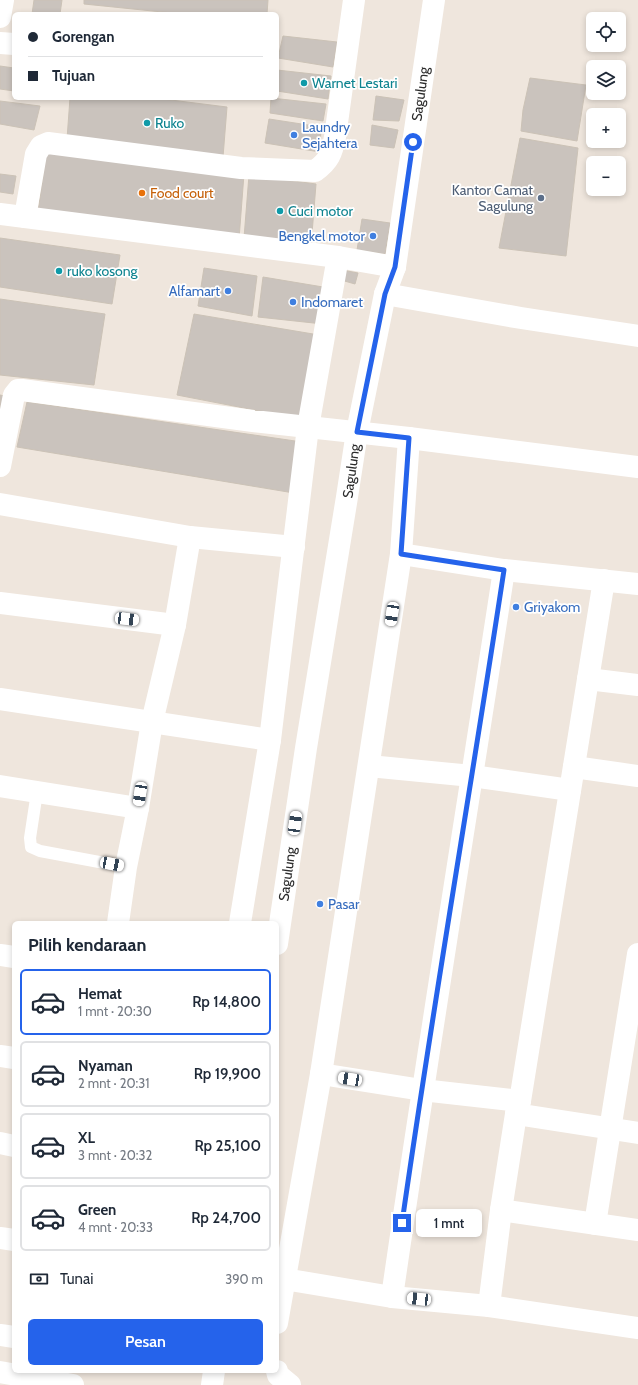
<!DOCTYPE html>
<html lang="id">
<meta charset="utf-8">
<style>
body{margin:0;font-family:Cabin,sans-serif;background:#f6f6f7;color:#1f2937;height:100vh;display:flex;flex-direction:column;font-size:15px;white-space:nowrap}
*{box-sizing:border-box;margin:0}
p{font-size:13px;color:#747a83}
.icon{flex:none;width:22px;height:22px;fill:none;stroke:currentColor;stroke-width:2;stroke-linecap:round;stroke-linejoin:round}
.map{position:relative;flex:1;overflow:hidden}
.details{position:absolute;left:12px;top:921px;width:267px;height:452px;display:flex;flex-direction:column;background:#fff;border-radius:6px;box-shadow:0 2px 6px #0003}
.details>*{flex:none}
.banner{position:absolute;left:12px;top:12px;width:267px;height:88px;border-radius:6px;box-shadow:0 2px 6px #0003;display:grid;align-content:center;height:88px;padding:0 16px;background:#fff}
.fabs{position:absolute;left:586px;top:12px;display:grid;gap:8px}
.fabs a{display:grid;place-items:center;width:40px;height:40px;border-radius:6px;background:#fff;box-shadow:0 2px 6px #0003;font-size:20px}
.end{position:absolute;width:18px;height:18px;margin:-9px;border:5px solid #2563eb;background:#fff;box-shadow:0 0 0 2px #fff}
.from{border-radius:50%}
.bubble{position:absolute;height:28px;border-radius:6px;background:#fff;box-shadow:0 2px 6px #0003;font-size:13px;font-weight:600;line-height:28px;text-align:center}
.car{position:absolute;width:12px;height:24px;margin:-12px -6px;border-radius:5px;box-shadow:0 0 3px 1px #0007;background:linear-gradient(#fff 24%,#345 0 40%,#fff 0 76%,#345 0 86%,#fff 0)}
.banner b{display:flex;align-items:center;gap:14px;height:38px;font-size:15px}
.banner b+b{border-top:1px solid #e0e1e3}
.banner i{width:10px;height:10px;background:#1f2937}
ul{padding:0;list-style:none}
li{display:flex;align-items:center;gap:12px;height:66px;margin:0 8px 6px;padding:0 8px;border:2px solid #e0e1e3;border-radius:6px}
li div{flex:1}
li b{display:block;font-size:15px}
li em{font-style:normal;font-weight:600}
li.current{border-color:#2563eb}
li>.icon{width:36px;height:36px;stroke-width:1.5}
h2{padding:0 16px;font-size:18px;line-height:48px}
.pay{display:flex;align-items:center;gap:10px;height:44px;padding:0 16px;font-size:15px}
.pay p{margin-inline-start:auto}
.cta{display:flex;gap:8px;margin-top:auto;padding:8px 16px}
.cta a{flex:1;height:46px;border-radius:6px;background:#2563eb;color:#fff;font-size:16px;font-weight:600;line-height:46px;text-align:center}
.map>svg:first-child{display:block}
.building{fill:#cac3bd;stroke:#cbc2b6}
.lines{fill:none;stroke-linecap:round;stroke-linejoin:round}
.service{stroke:#fff;stroke-width:12}
.minor{stroke:#fff;stroke-width:22}
.tertiary{stroke:#fff;stroke-width:22}
.route{stroke:#2563eb;stroke-width:5}
.culture-dot{fill:#0f9aa8;stroke:#fff;stroke-width:1.5}
.shop-dot{fill:#3f7fe0;stroke:#fff;stroke-width:1.5}
.food-dot{fill:#e8710a;stroke:#fff;stroke-width:1.5}
.service-dot{fill:#5c6f8a;stroke:#fff;stroke-width:1.5}
.labels{text-anchor:middle;dominant-baseline:central;stroke-width:3.5;stroke-linejoin:round;paint-order:stroke}
.culture-label{font-size:14px;fill:#0d838f;stroke:#fff;text-anchor:start}
.street-label{font-size:14px;fill:#2c2c2c;stroke:#fff}
.shop-label{font-size:14px;fill:#366cbe;stroke:#fff;text-anchor:start}
.service-label{font-size:14px;fill:#4e5e75;stroke:#fff;text-anchor:end}
.food-label{font-size:14px;fill:#c56008;stroke:#fff;text-anchor:start}
</style>
<div class="map">
<svg width="638" height="1385" viewBox="0 0 638 1385">
<rect width="100%" height="100%" fill="#efe6dd"/>
<g class="building">
<polygon points="34,0 62,0 60,14 32,14"/>
<polygon points="84,0 268,0 267,14 182,14 84,4"/>
<polygon points="283,36 337,42 333,67 278,58"/>
<polygon points="0,66 14,68 14,91 0,89"/>
<polygon points="277,70 331,76 328,99 277,91"/>
<polygon points="530,78 586,85 577,141 521,131 523,110"/>
<polygon points="376,96 404,100 399,121 373,120"/>
<polygon points="70,98 155,98 227,107 223,157 67,139"/>
<polygon points="271,98 326,104 323,121 270,113"/>
<polygon points="0,101 40,106 34,130 0,124"/>
<polygon points="269,119 321,127 320,152 265,143"/>
<polygon points="372,125 398,130 394,148 370,145"/>
<polygon points="520,138 578,148 566,256 499,248"/>
<polygon points="47,148 244,174 239,239 38,212"/>
<polygon points="0,174 16,176 13,194 0,192"/>
<polygon points="249,175 316,184 311,246 244,238"/>
<polygon points="362,219 390,223 385,254 357,250"/>
<polygon points="0,238 120,255 112,304 0,287"/>
<polygon points="204,268 257,276 252,316 198,306"/>
<polygon points="342,270 358,273 355,284 341,280"/>
<polygon points="263,277 329,288 323,324 258,317"/>
<polygon points="0,299 105,314 94,385 0,375"/>
<polygon points="194,314 319,335 306,420 177,395"/>
<polygon points="0,395 5,396 0,423"/>
<polygon points="27,402 302,442 294,493 17,447"/>
</g>
<g class="lines">
<polyline class="service" points="37,792 30,838 31,847 40,851 126,867"/>
<g class="minor">
<polyline points="0,17 3,0"/>
<polyline points="0,43 14,44"/>
<path d="M25,217L36,154L41,146L48,143L241,168L315,171C329,161 332,153 335,137L354,0"/>
<polyline points="385,294 521,318 638,336"/>
<polyline points="0,466 14,395 18,390 22,390 253,421 409,438 638,467"/>
<polyline points="0,504 190,537 294,547"/>
<polyline points="401,554 504,570 638,584"/>
<polyline points="0,603 175,625"/>
<polyline points="588,679 638,685"/>
<polyline points="0,699 270,740"/>
<polyline points="369,766 472,776 570,790"/>
<polyline points="574,767 638,776"/>
<polyline points="0,786 138,808"/>
<polyline points="118,923 126,867 138,808 152,722 175,625 190,537"/>
<polyline points="240,923 270,740 308,427 338,257"/>
<polyline points="0,955 14,957"/>
<polyline points="0,1056 14,1058"/>
<polyline points="321,1074 422,1090 520,1101"/>
<polyline points="516,1114 638,1133"/>
<polyline points="0,1143 14,1146"/>
<polyline points="501,1210 638,1230"/>
<polyline points="595,1224 638,954"/>
<polyline points="0,1238 14,1240"/>
<polyline points="284,1279 392,1297 489,1306 638,1328"/>
<path d="M392,1297C427,1054 467,812 504,570"/>
<polyline points="489,1306 501,1210 516,1114 520,1101 604,580"/>
<polyline points="277,1323 321,1074 401,554 409,438"/>
<polyline points="0,1335 14,1337"/>
<polyline points="277,1371 278,1375 290,1385"/>
<polyline points="0,1372 73,1385"/>
</g>
<g class="tertiary">
<polyline points="0,214 338,257 395,267"/>
<polyline points="277,944 306,748 347,497 357,432 385,294 395,267 434,0"/>
<polyline points="212,1385 214,1371"/>
</g>
</g>
<g class="lines">
<path class="route" d="M402,1223C433,1005 471,788 504,570L401,554L409,438L357,432L385,294L395,267L413,142"/>
</g>
<g class="culture-dot">
<circle cx="304" cy="83" r="4"/>
<circle cx="147" cy="123" r="4"/>
<circle cx="280" cy="211" r="4"/>
<circle cx="59" cy="271" r="4"/>
</g>
<g class="shop-dot">
<circle cx="294" cy="135" r="4"/>
<circle cx="373" cy="236" r="4"/>
<circle cx="228" cy="291" r="4"/>
<circle cx="293" cy="302" r="4"/>
<circle cx="516" cy="607" r="4"/>
<circle cx="320" cy="904" r="4"/>
</g>
<circle class="food-dot" cx="142" cy="193" r="4"/>
<circle class="service-dot" cx="541" cy="198" r="4"/>
<g class="labels">
<g class="culture-label">
<text x="312" y="83">Warnet Lestari</text>
<text x="155" y="123">Ruko</text>
<text x="288" y="211">Cuci motor</text>
<text x="67" y="271">ruko kosong</text>
</g>
<g class="street-label">
<text transform="translate(420 94) rotate(-82)">Sagulung</text>
<text transform="translate(351 471) rotate(-82)">Sagulung</text>
<text transform="translate(287 874) rotate(-82)">Sagulung</text>
</g>
<g class="shop-label">
<text x="302" y="127">Laundry<tspan x="302" dy="16">Sejahtera</tspan></text>
<text x="365" y="236" text-anchor="end">Bengkel motor</text>
<text x="220" y="291" text-anchor="end">Alfamart</text>
<text x="301" y="302">Indomaret</text>
<text x="524" y="607">Griyakom</text>
<text x="328" y="904">Pasar</text>
</g>
<g class="service-label">
<text x="533" y="190">Kantor Camat<tspan x="533" dy="16">Sagulung</tspan></text>
</g>
<g class="food-label">
<text x="150" y="193">Food court</text>
</g>
</g>
</svg>
<div class="fabs">
<a><svg class="icon" aria-label="locate" viewBox="0 0 24 24"><circle cx="12" cy="12" r="6"/><path d="M12 2v4M12 18v4M2 12h4M18 12h4"/></svg></a>
<a><svg class="icon" aria-label="layers" viewBox="0 0 24 24"><path d="M12 4l9 5-9 5-9-5zM3 14l9 5 9-5"/></svg></a>
<a>+</a>
<a>−</a>
</div>
<i class="end from" style="left:413px;top:142px"></i>
<i class="end" style="left:402px;top:1223px"></i>
<div class="bubble" style="left:416px;top:1209px;width:66px">1 mnt</div>
<i class="car" style="left:392px;top:614px;rotate:189deg"></i>
<i class="car" style="left:127px;top:619px;rotate:97deg"></i>
<i class="car" style="left:140px;top:794px;rotate:189deg"></i>
<i class="car" style="left:295px;top:823px;rotate:8deg"></i>
<i class="car" style="left:112px;top:864px;rotate:101deg"></i>
<i class="car" style="left:350px;top:1079px;rotate:279deg"></i>
<i class="car" style="left:419px;top:1299px;rotate:276deg"></i>
<div class="banner">
<b><i class="from"></i>Gorengan</b>
<b><i></i>Tujuan</b>
</div>
<section class="details">
<h2>Pilih kendaraan</h2>
<ul>
<li class="current"><svg class="icon" aria-label="car" viewBox="0 0 24 24"><path d="M5 17H2v-5l4-1 3-4h7l3 4 3 1v5h-3M9 17h6M6 11h13"/><circle cx="7" cy="17" r="2"/><circle cx="17" cy="17" r="2"/></svg><div><b>Hemat</b><p>1 mnt · 20:30</p></div><em>Rp 14,800</em></li>
<li><svg class="icon" aria-label="car" viewBox="0 0 24 24"><path d="M5 17H2v-5l4-1 3-4h7l3 4 3 1v5h-3M9 17h6M6 11h13"/><circle cx="7" cy="17" r="2"/><circle cx="17" cy="17" r="2"/></svg><div><b>Nyaman</b><p>2 mnt · 20:31</p></div><em>Rp 19,900</em></li>
<li><svg class="icon" aria-label="car" viewBox="0 0 24 24"><path d="M5 17H2v-5l4-1 3-4h7l3 4 3 1v5h-3M9 17h6M6 11h13"/><circle cx="7" cy="17" r="2"/><circle cx="17" cy="17" r="2"/></svg><div><b>XL</b><p>3 mnt · 20:32</p></div><em>Rp 25,100</em></li>
<li><svg class="icon" aria-label="car" viewBox="0 0 24 24"><path d="M5 17H2v-5l4-1 3-4h7l3 4 3 1v5h-3M9 17h6M6 11h13"/><circle cx="7" cy="17" r="2"/><circle cx="17" cy="17" r="2"/></svg><div><b>Green</b><p>4 mnt · 20:33</p></div><em>Rp 24,700</em></li>
</ul>
<div class="pay"><svg class="icon" aria-label="cash" viewBox="0 0 24 24"><path d="M3 7h18v10H3z"/><circle cx="12" cy="12" r="2"/></svg>Tunai<p>390 m</p></div>
<div class="cta"><a>Pesan</a></div>
</section>
</div>
